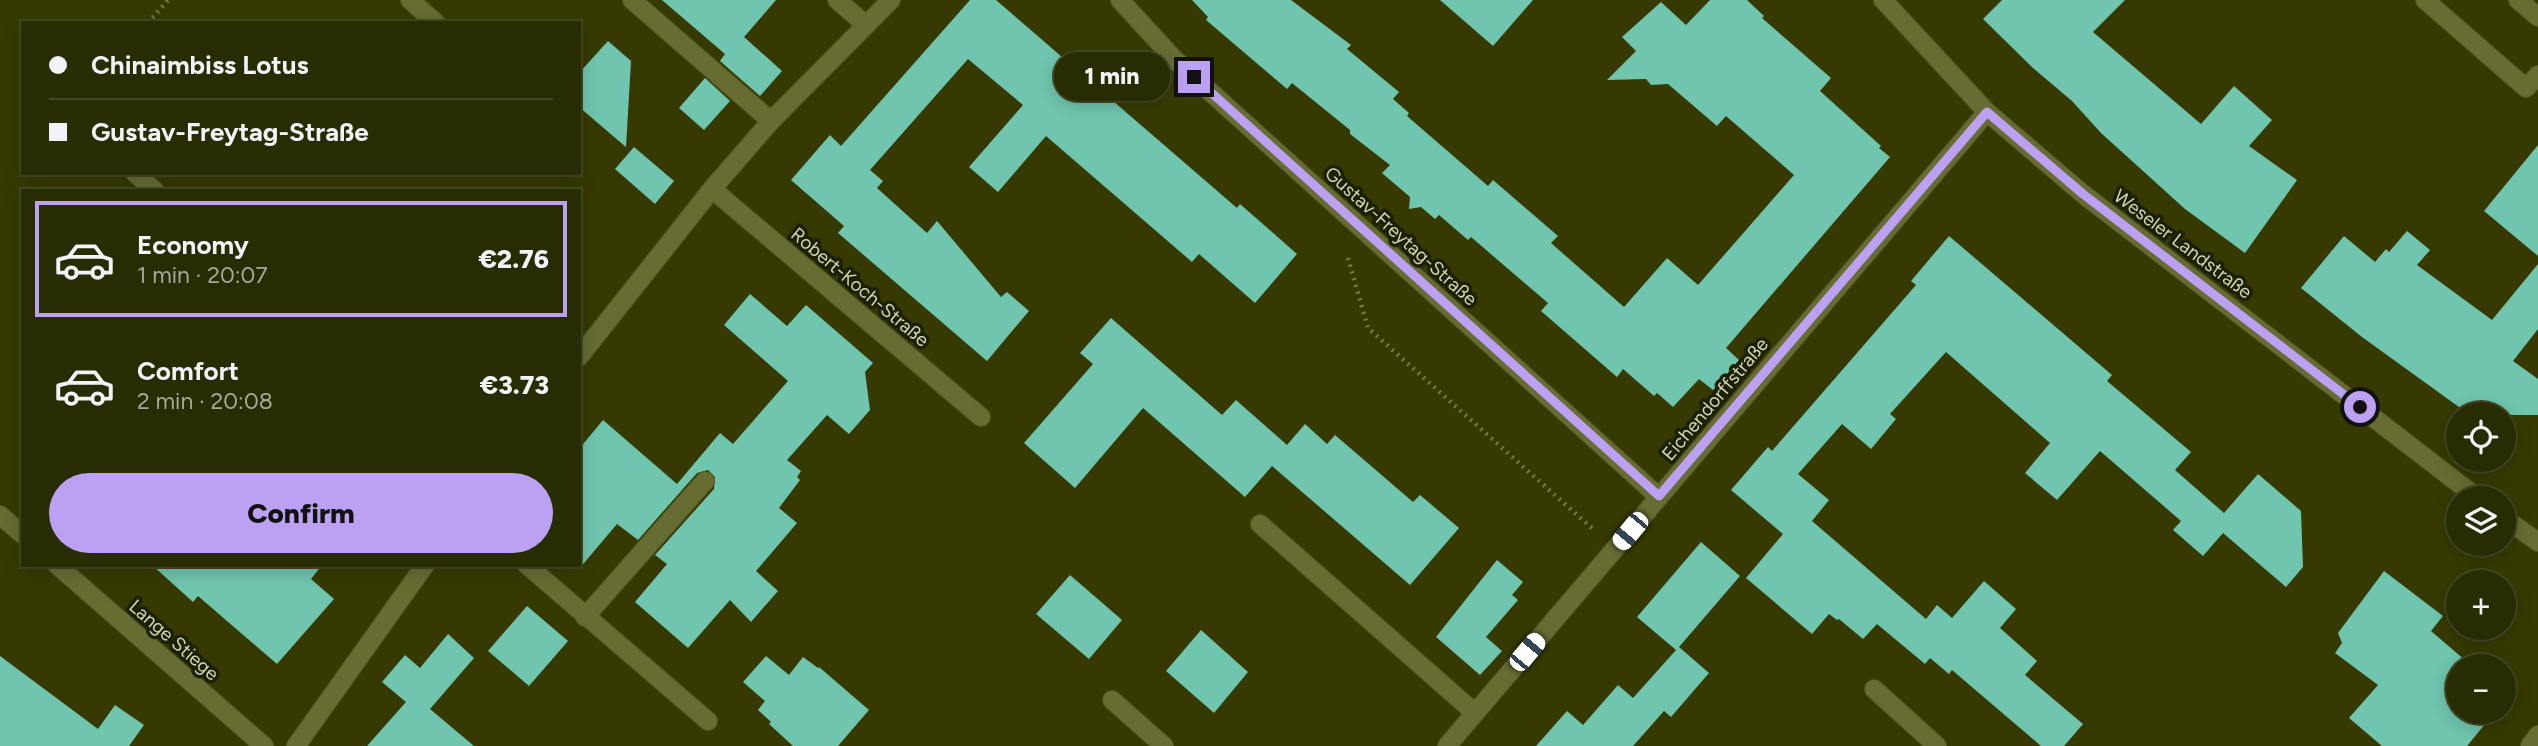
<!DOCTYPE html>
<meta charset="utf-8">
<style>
body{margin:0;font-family:Figtree,sans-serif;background:#343811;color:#f1f3f6;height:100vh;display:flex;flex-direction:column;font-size:26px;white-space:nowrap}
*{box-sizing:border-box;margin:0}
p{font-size:23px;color:#a5a799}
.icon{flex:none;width:38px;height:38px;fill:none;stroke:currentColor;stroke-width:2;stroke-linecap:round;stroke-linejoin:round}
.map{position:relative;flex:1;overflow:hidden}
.side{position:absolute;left:21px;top:189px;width:560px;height:378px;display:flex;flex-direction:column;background:#282c02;border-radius:0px;box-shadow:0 4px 18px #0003,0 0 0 2px #444824}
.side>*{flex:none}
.guide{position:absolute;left:21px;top:21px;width:560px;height:154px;border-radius:0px;box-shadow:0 4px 18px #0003,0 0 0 2px #444824;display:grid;align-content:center;height:154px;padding:0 28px;background:#282c02}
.controls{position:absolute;left:2446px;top:402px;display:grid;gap:14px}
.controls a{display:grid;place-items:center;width:70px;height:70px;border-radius:50%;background:#282c02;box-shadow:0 4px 18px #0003,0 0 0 2px #444824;font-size:35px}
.end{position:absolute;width:32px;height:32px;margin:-16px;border:9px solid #bca0f2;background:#111;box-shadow:0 0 0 4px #111}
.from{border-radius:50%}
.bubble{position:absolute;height:49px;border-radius:24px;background:#282c02;box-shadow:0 4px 18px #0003,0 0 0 2px #444824;font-size:23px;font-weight:800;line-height:49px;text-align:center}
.car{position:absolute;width:21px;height:42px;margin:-21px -10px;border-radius:9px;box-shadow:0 0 5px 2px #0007;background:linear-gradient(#fff 24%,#345 0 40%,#fff 0 76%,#345 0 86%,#fff 0)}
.guide b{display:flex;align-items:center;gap:24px;height:66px;font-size:26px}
.guide b+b{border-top:2px solid #444824}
.guide i{width:18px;height:18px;background:#f1f3f6}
ul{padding:12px 0 0;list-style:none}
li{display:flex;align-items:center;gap:21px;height:116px;margin:0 14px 10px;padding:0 14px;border:4px solid transparent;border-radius:0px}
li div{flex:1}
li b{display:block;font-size:26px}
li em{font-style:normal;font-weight:800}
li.current{border-color:#bca0f2}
li>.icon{width:63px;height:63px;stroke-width:1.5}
.action{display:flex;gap:14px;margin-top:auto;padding:14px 28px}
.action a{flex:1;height:80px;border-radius:42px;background:#bca0f2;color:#111;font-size:28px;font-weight:800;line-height:80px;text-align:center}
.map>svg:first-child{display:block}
.building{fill:#6fc5ae}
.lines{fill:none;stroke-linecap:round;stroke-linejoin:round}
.minor-casing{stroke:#525622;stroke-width:20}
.path{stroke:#757a4b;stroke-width:4.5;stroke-dasharray:2 5;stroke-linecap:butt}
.minor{stroke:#676c33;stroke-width:18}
.route{stroke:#bca0f2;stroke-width:9}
.labels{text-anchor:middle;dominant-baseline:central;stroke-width:7;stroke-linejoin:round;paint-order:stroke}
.street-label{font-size:19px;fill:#d0d5b3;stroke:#1d2004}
</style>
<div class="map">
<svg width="2538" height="746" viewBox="0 0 2538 746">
<rect width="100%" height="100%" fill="#363a02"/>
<g class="building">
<polygon points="662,0 776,0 744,37 782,71 760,96 720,61 725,54"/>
<polygon points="970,0 996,0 1237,208 1240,204 1297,254 1255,303 1199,254 1192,262 1046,136 998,192 969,167 1023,105 968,59 870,170 883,181 877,188 927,233 937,221 1001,297 1007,292 1029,311 987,361 838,233 844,226 791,180 830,135 841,146"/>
<polygon points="1192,0 1291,0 1351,45 1347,49 1399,92 1393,99 1409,113 1407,116 1488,186 1493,180 1558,236 1551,243 1624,307 1667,258 1698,285 1794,175 1726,116 1717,126 1668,84 1651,85 1646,79 1607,80 1636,51 1622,37 1661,2 1686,25 1710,0 1747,0 1764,16 1762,18 1831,78 1820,91 1881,146 1879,148 1890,157 1726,348 1739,360 1713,390 1699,379 1673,407 1657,393 1654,396 1623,369 1617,377 1541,311 1548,303 1471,237 1468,240 1439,215 1435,219 1421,207 1409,209 1410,197 1382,173 1390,165 1350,134 1350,130 1292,83 1287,89 1206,20 1208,17"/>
<polygon points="1440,0 1533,0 1493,46"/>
<polygon points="2002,0 2125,0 2093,32 2201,124 2234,86 2272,120 2249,146 2297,180 2245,253 2185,209 2101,133 2072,101 2033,68 1983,19"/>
<polygon points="608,41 631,61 626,147 579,107 579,73"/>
<polygon points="705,78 730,101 704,130 679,108"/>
<polygon points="2538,145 2538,256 2484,211"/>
<polygon points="634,147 674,181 655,204 615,169"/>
<polygon points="2407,231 2430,250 2417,265 2492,320 2538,264 2538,329 2513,361 2538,379 2538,415 2470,415 2362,337 2301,288 2344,236 2375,262 2386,249 2389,252"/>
<polygon points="1949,236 2112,375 2107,381 2191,452 2175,470 2224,513 2258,474 2301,511 2303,567 2286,587 2223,533 2203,556 2173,530 2181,521 2100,451 2057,500 2025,473 2050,443 1946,352 1890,414 1896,419 1871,449 1842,424 1798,474 1829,500 1812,521 1926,619 1937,605 1952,618 1984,581 2016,609 2000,628 2037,661 2025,675 2083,724 2064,746 2041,746 1952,670 1949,674 1930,658 1925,664 1877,624 1863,639 1839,619 1837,620 1829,614 1812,634 1746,578 1783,534 1731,490 1768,447 1772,451 1916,285 1911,281"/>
<polygon points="750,294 787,326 806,305 873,363 865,372 870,410 849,434 827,415 787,460 801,471 797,477 800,480 779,508 797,523 756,571 778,591 751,622 730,600 688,648 635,602 667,564 655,555 714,489 715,477 708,470 697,473 638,540 617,524 579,569 579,449 603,420 677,484 720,433 733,444 788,381 724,325"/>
<polygon points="1111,318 1222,415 1236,400 1287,445 1305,424 1327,444 1335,435 1413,502 1420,495 1459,528 1410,585 1272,466 1245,497 1143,408 1075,488 1024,443 1093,364 1080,353"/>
<polygon points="1701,542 1740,576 1679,647 1709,673 1671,717 1664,711 1633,746 1536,746 1567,711 1583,725 1618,685 1633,698 1676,650 1637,617"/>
<polygon points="1497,560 1523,582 1512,595 1518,600 1486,637 1502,651 1480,675 1436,637"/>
<polygon points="152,565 322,565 311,579 334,599 277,664 198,596 193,602"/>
<polygon points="2384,571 2443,616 2431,631 2473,667 2459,667 2459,712 2495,712 2467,746 2382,746 2349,718 2378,685 2335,653 2342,643 2338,633"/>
<polygon points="1070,575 1122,620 1089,659 1036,614"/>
<polygon points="527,606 568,641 529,686 488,651"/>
<polygon points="1201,630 1248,672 1214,713 1166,671"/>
<polygon points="448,634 474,658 430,709 474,746 367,746 406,702 382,682 405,655 420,668"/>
<polygon points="0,656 98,729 115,705 144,725 129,746 0,746"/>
<polygon points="766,656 789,675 803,657 818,668 819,667 869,710 838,746 793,746 769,724 771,722 758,710 765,701 743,682"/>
</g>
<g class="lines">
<g class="minor-casing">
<g id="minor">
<polyline points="410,0 436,23"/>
<polyline points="632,0 771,121"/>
<polyline points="837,0 866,25"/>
<polyline points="1120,0 1174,59 1659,497"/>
<polyline points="1883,0 1987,112 2083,194 2479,499"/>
<polyline points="2425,0 2526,88 2538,75"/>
<polyline points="2518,0 2538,17"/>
<polyline points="135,173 155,191"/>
<polyline points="712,189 981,417"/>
<polyline points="579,357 712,189 771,121 891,0"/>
<polyline points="0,515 23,535"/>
<polyline points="2504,518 2538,542"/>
<polyline points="1260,524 1475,713"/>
<polyline points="57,565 264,746"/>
<polyline points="527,565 708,721"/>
<polyline points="585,617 705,481"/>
<polyline points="1874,689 1937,746"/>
<polyline points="1112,700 1164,746"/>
<polyline points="296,746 425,565"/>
<polyline points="1447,746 1987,112"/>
<polyline points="2530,746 2538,735"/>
</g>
</g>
<g class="path">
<polyline points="148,23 168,0"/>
<polyline points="1348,258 1368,328 1594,530"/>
</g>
<use href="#minor" class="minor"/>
</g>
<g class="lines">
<polyline class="route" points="1194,77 1659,496 1987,112 2083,194 2360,407"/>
</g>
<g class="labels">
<g class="street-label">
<text transform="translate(1401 236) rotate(42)">Gustav-Freytag-Straße</text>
<text transform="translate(2183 244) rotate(37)">Weseler Landstraße</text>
<text transform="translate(860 287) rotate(40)">Robert-Koch-Straße</text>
<text transform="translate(1715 399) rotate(-50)">Eichendorffstraße</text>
<text transform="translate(174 640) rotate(41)">Lange Stiege</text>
</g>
</g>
</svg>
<div class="controls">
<a><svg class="icon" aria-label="locate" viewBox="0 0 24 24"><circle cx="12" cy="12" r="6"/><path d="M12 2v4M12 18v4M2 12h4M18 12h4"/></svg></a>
<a><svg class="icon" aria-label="layers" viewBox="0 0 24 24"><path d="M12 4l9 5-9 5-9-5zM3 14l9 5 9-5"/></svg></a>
<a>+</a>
<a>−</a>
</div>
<i class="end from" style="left:2360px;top:407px"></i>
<i class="end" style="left:1194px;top:77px"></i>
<div class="bubble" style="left:1054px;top:52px;width:116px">1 min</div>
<i class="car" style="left:1630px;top:531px;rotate:220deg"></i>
<i class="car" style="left:1527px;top:652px;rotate:40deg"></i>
<div class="guide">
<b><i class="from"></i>Chinaimbiss Lotus</b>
<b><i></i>Gustav-Freytag-Straße</b>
</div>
<section class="side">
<ul>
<li class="current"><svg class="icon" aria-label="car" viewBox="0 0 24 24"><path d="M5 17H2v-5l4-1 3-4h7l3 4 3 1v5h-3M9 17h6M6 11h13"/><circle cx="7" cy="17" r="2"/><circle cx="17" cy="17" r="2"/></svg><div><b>Economy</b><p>1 min · 20:07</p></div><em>€2.76</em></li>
<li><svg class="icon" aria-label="car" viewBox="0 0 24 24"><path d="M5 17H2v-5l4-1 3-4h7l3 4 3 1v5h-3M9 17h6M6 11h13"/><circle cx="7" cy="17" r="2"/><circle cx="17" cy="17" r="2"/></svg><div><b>Comfort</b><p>2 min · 20:08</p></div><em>€3.73</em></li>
</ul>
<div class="action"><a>Confirm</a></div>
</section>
</div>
